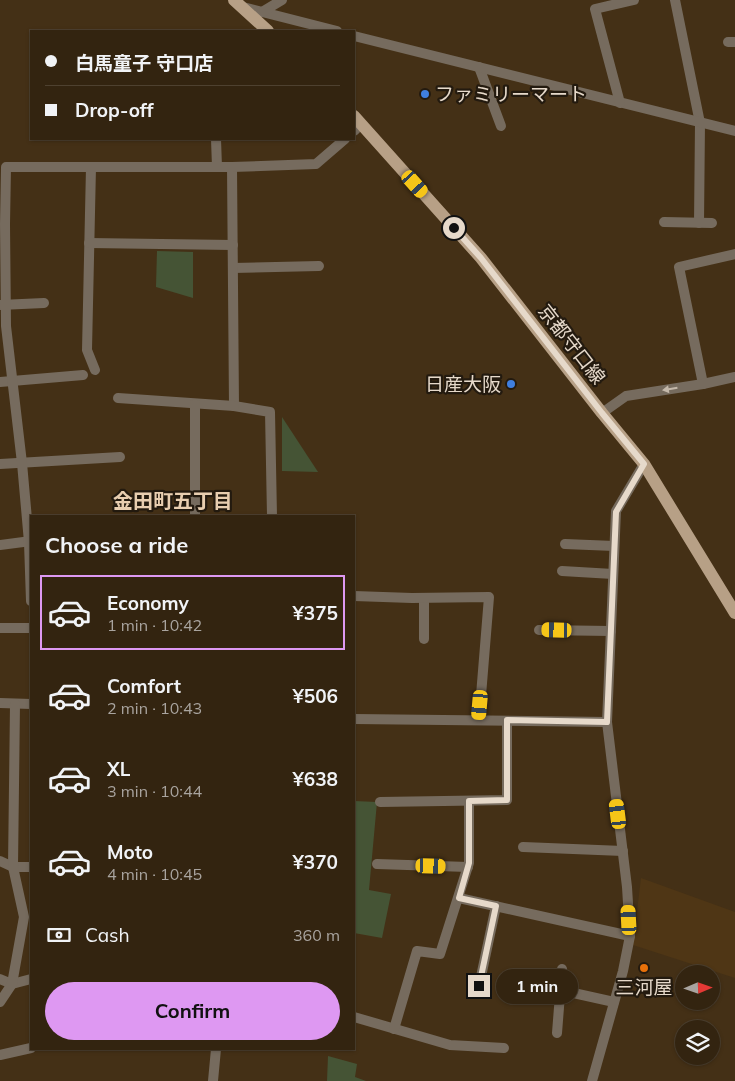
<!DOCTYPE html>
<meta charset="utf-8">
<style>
body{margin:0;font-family:Mulish,"Noto Sans JP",sans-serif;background:#3e301e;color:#f1f3f6;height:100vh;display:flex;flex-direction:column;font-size:19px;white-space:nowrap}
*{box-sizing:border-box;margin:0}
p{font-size:16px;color:#a9a49f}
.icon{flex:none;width:28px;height:28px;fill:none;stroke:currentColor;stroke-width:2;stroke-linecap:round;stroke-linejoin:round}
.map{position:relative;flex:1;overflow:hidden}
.side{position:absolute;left:30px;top:515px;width:325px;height:535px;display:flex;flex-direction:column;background:#332410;border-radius:0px;box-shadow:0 1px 4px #0004,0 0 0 1px #4e4130}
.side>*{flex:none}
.banner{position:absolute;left:30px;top:30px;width:325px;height:110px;border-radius:0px;box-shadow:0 1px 4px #0004,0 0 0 1px #4e4130;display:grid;align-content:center;height:110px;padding:0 15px;background:#332410}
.needle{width:32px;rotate:88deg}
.controls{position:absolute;left:675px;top:965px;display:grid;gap:10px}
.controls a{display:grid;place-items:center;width:45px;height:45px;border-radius:50%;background:#332410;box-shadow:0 1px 4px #0004,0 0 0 1px #4e4130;font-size:25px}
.end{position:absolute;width:22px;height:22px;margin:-11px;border:6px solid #e6d9ca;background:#111;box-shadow:0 0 0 2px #111}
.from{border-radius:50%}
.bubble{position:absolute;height:35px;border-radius:18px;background:#332410;box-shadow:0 1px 4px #0004,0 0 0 1px #4e4130;font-size:16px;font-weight:700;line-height:35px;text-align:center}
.car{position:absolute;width:15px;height:30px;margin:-15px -8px;border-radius:6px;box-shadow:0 0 4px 1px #0007;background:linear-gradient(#f5c518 24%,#345 0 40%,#f5c518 0 76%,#345 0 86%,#f5c518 0)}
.banner b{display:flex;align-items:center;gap:18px;height:48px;font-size:19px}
.banner b+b{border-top:1px solid #4e4130}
.banner i{width:12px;height:12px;background:#f1f3f6}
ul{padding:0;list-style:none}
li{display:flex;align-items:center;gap:15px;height:75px;margin:0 10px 8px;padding:0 5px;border:2px solid transparent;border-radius:0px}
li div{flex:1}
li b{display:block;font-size:19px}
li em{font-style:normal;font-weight:700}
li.on{border-color:#de98f2}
li>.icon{width:45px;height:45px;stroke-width:1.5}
h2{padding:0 15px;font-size:22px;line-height:60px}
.pay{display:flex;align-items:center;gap:12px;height:55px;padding:0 15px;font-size:19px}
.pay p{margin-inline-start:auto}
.primary-button{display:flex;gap:10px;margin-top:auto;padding:10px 15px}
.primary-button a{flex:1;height:58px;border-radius:30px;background:#de98f2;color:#111;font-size:20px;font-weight:700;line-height:58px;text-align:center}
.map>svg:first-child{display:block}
.built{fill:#4f3615}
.green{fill:#455435}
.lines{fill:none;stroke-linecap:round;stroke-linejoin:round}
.lane{stroke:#766b5e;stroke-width:10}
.street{stroke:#766b5e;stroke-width:10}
.primary{stroke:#b7a086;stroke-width:12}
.oneway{fill:#c4b8aa}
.route{stroke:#e6d9ca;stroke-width:6}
.shop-dot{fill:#3f7fe0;stroke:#231a0f;stroke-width:2}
.food-dot{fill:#e8710a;stroke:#231a0f;stroke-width:2}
.labels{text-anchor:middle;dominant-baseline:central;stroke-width:4.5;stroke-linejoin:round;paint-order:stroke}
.poi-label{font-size:19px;fill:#e6d9ca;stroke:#231a0f;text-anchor:start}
.street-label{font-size:19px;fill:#e6d9ca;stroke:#231a0f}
.neighbourhood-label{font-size:20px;font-weight:bold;fill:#e8ceb0;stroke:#231a0f}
</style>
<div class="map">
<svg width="735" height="1081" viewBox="0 0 735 1081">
<rect width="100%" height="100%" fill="#443016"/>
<polygon class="built" points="641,878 735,912 735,978 633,945"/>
<g class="green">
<polygon points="157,251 193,252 193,298 156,287"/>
<polygon points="282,417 318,472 282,471"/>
<polygon points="354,801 377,802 369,890 391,894 382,938 354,933"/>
<polygon points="328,1056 357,1064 355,1077 366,1081 327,1081"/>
</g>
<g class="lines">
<g class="lane">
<polyline points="728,42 735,42"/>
<polyline points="479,67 501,126"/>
<polyline points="216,139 217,167"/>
<polyline points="233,268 319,266"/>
<polyline points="565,544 614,546"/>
<polyline points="562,571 613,574"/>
<polyline points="0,628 31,628"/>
<polyline points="424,639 424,598"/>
<polyline points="523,847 623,851"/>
<polyline points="377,864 468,867"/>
<polyline points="479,986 496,906"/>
<polyline points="560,990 614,1002"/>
<polyline points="557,1033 562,969"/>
</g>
<g class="street">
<polyline points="675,0 700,123 699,223"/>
<polyline points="243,7 337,31"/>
<polyline points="262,12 282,0"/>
<polyline points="354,36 735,131"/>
<polyline points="620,103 595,9 634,0"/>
<polyline points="354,131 361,124"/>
<polyline points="91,167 87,350 95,370"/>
<polyline points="232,167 234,406 270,412 272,516"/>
<polyline points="664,222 712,223"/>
<polyline points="89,243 233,245"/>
<polyline points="0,305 44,303"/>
<polyline points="0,382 83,375"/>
<polyline points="703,384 679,267 735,254"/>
<polyline points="118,398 234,406"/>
<polyline points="602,413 626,396 703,384 735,377"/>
<polyline points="0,464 120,457"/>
<polyline points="195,516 195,404"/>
<polyline points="0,545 31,541"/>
<polyline points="354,596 412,598 489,597 479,720"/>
<polyline points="31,601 29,542 22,463 6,326 5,224 6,167 232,167 316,164 345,139"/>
<polyline points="539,630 611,631"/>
<polyline points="0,703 31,704"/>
<polyline points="354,719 607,722"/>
<polyline points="380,802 507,800 507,721"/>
<polyline points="0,861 13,867 31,867"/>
<polyline points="459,898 630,936"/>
<polyline points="0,979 12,984 31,979"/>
<polyline points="0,1002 12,984 24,917 13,867 15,704"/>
<polyline points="354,1017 450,1045 504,1048"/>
<polyline points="394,1029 417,951 440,954 469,863 469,801"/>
<polyline points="0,1055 31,1048"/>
<polyline points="213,1081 216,1049"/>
<polyline points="592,1081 623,971 630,936 627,887 607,722 616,511 644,464"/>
</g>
<g class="primary">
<polyline points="234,0 268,31"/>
<polyline points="354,116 481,258 602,413 644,464 735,613"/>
</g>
</g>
<defs><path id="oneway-solid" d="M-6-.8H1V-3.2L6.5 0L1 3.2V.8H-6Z" transform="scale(1.25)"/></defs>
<use class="oneway" href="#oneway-solid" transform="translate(670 389) rotate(171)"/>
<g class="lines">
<polyline class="route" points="454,228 481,258 602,413 644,464 616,512 607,722 507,720 507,800 469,801 469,863 459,898 496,906 479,986"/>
</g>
<g class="shop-dot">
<circle cx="425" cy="94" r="5"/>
<circle cx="511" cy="384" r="5"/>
</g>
<circle class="food-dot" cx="644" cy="968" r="5"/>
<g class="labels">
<g class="poi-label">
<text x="435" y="94">ファミリーマート</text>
<text x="501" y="384" text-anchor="end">日産大阪</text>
<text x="644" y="987" text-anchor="middle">三河屋</text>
</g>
<g class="street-label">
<text transform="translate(572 344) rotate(52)">京都守口線</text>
</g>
<g class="neighbourhood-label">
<text x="173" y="500">金田町五丁目</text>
</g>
</g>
</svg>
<div class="controls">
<a><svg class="needle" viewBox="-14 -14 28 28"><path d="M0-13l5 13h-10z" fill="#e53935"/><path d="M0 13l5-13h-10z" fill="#a9a49f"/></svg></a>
<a><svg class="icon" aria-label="layers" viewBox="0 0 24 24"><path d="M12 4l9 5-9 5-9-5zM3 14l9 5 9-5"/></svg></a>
</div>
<i class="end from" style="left:454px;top:228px"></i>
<i class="end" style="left:479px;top:986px"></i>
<div class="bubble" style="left:496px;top:969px;width:82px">1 min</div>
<i class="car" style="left:415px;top:184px;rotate:138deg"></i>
<i class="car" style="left:557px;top:630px;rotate:271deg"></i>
<i class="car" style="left:480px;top:705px;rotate:185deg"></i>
<i class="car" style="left:618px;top:814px;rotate:353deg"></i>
<i class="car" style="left:431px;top:866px;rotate:92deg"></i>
<i class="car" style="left:629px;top:920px;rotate:357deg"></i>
<div class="banner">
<b><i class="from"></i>白馬童子 守口店</b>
<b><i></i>Drop-off</b>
</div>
<section class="side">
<h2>Choose a ride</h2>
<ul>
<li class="on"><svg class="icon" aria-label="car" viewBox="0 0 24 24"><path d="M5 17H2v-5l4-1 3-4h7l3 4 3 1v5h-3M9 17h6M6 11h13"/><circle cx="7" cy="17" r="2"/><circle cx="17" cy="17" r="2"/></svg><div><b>Economy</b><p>1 min · 10:42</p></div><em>¥375</em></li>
<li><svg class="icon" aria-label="car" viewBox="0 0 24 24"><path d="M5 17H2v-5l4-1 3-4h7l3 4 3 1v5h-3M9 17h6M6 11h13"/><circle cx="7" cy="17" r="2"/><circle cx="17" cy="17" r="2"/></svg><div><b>Comfort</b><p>2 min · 10:43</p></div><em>¥506</em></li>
<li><svg class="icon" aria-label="car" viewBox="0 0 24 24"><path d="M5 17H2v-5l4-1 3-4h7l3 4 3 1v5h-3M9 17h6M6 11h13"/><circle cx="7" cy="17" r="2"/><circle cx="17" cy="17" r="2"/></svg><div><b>XL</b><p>3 min · 10:44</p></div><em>¥638</em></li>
<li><svg class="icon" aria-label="car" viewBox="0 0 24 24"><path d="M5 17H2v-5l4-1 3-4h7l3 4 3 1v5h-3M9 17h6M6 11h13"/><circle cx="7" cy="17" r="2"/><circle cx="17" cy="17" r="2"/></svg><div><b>Moto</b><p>4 min · 10:45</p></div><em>¥370</em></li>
</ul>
<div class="pay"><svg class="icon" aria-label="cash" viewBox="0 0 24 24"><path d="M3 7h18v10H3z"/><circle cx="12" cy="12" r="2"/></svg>Cash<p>360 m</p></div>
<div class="primary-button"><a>Confirm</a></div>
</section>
</div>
